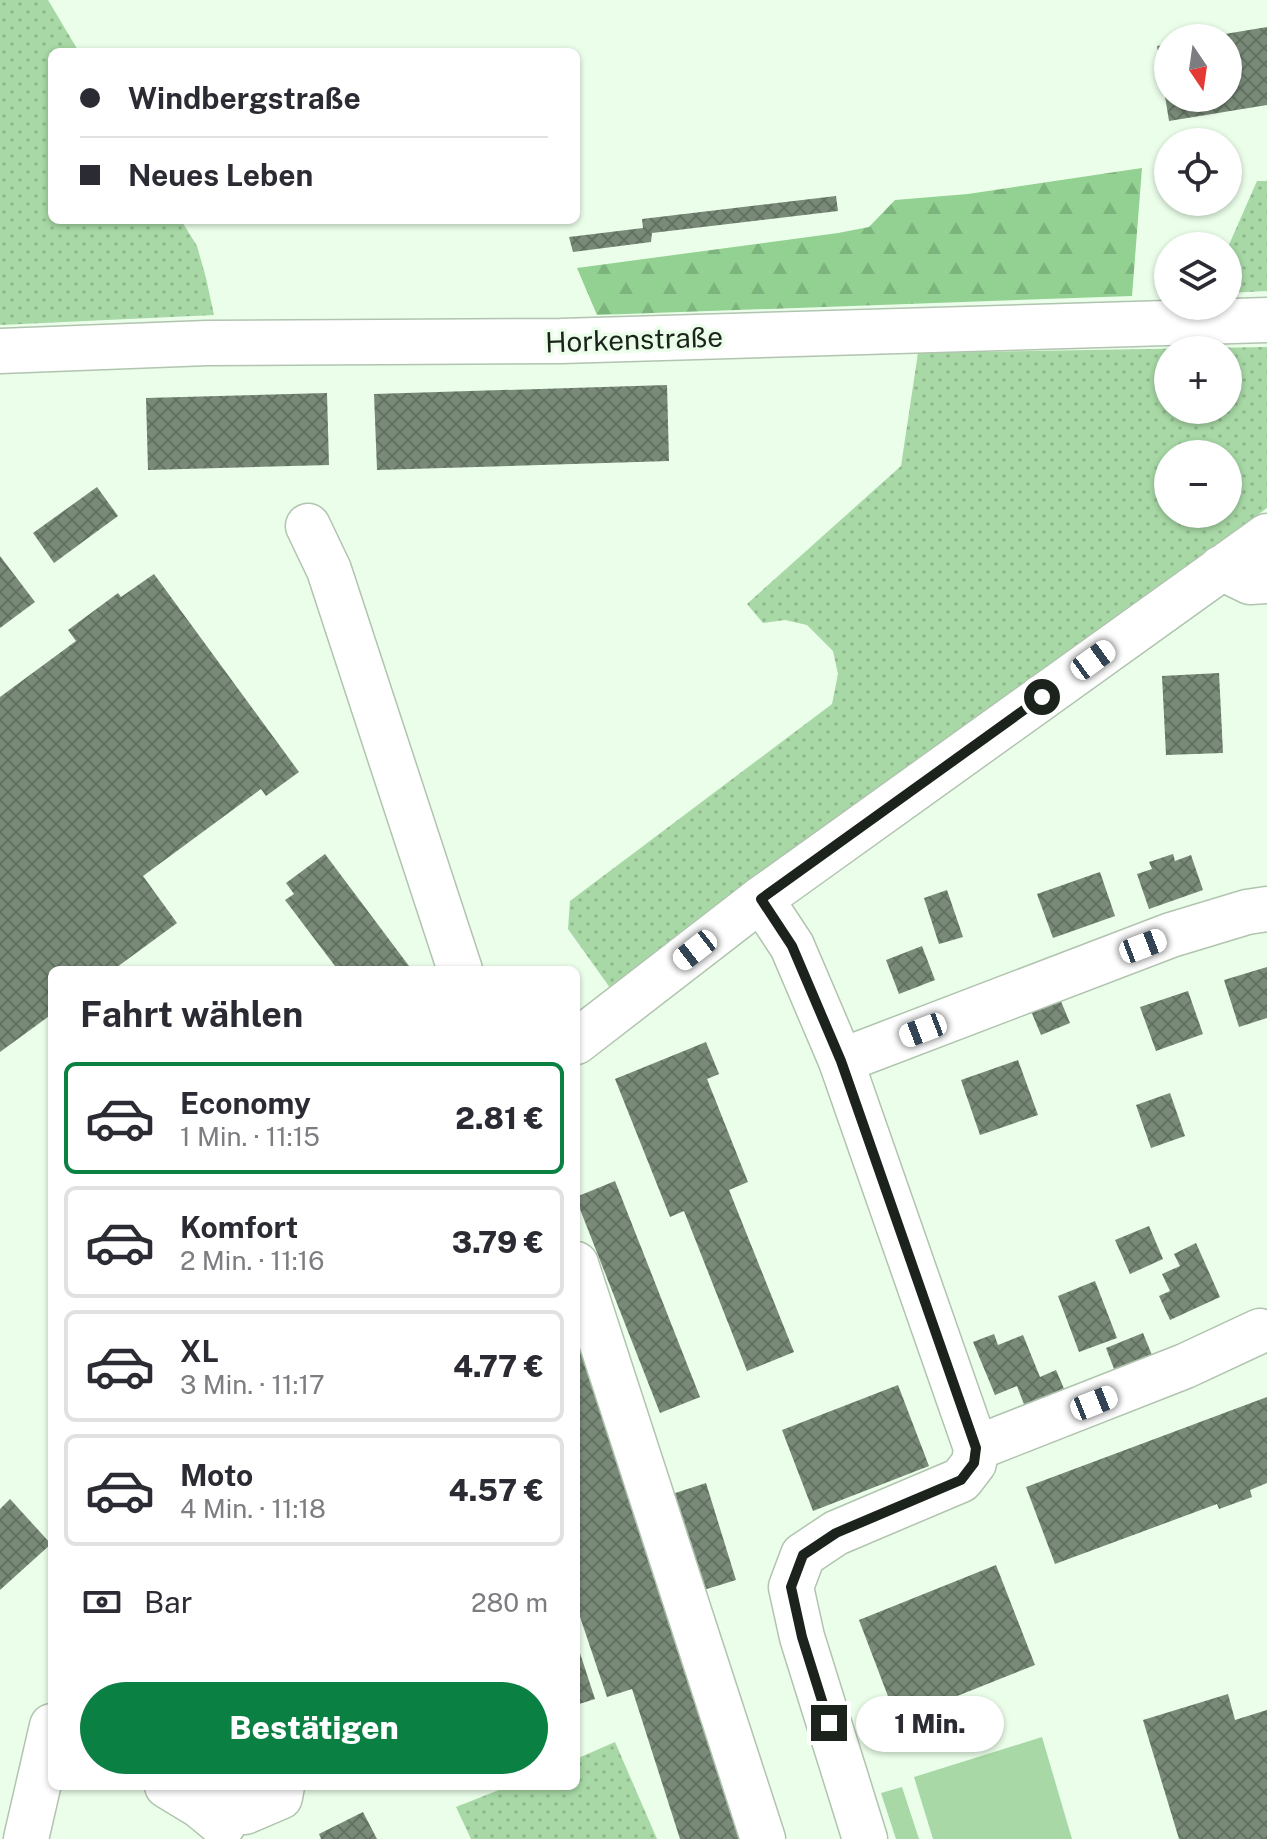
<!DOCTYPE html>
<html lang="de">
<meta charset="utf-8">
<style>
body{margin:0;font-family:"Public Sans",sans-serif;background:#f2f2f3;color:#2b2b33;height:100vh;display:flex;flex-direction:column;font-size:30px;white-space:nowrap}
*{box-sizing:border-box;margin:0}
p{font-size:26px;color:#7c7c81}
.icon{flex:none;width:44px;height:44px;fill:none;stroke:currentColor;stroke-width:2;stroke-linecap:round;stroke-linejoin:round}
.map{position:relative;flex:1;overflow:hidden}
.details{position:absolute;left:48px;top:966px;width:532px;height:824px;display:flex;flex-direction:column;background:#fff;border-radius:12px;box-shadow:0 2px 6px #0004}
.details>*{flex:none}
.top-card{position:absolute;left:48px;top:48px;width:532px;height:176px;border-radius:12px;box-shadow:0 2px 6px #0004;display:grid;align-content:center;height:176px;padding:0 32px;background:#fff}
.needle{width:52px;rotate:167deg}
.buttons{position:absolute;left:1154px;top:24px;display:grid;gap:16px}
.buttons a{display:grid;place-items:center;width:88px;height:88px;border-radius:50%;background:#fff;box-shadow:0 2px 6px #0004;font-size:40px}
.end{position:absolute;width:36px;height:36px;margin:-18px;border:10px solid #1c231c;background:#fff;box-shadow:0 0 0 4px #fff}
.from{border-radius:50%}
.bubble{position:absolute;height:56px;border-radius:28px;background:#fff;box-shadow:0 2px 6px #0004;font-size:26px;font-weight:800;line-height:56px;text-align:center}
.car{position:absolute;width:24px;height:48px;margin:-24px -12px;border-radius:10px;box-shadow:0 0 6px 2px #0007;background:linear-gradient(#fff 24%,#345 0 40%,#fff 0 76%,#345 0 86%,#fff 0)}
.top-card b{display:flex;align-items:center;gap:28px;height:76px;font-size:30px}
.top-card b+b{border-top:2px solid #e1e1e2}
.top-card i{width:20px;height:20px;background:#2b2b33}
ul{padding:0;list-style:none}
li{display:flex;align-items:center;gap:24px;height:112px;margin:0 16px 12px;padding:0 16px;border:4px solid #e1e1e2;border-radius:12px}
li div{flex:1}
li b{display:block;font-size:30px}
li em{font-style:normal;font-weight:800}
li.on{border-color:#0b8043}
li>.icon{width:72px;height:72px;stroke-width:1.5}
h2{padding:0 32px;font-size:36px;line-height:96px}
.pay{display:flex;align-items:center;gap:20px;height:88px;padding:0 32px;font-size:30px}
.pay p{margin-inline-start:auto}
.action{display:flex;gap:16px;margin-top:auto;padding:16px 32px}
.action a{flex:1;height:92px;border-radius:48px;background:#0b8043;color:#fff;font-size:32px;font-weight:800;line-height:92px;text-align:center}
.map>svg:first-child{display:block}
.grass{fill:url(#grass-dots);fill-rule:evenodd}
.forest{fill:url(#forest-firs)}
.park{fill:#a7d8a5}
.building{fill:url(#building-cross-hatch)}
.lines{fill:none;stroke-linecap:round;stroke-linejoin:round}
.minor-casing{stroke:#b0c4af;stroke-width:47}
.minor{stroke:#fff;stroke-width:44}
.route{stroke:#1c231c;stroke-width:10}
.labels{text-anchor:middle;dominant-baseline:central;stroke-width:7;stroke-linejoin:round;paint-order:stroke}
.street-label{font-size:28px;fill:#1c231c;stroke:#eafee9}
</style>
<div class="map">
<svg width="1267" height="1839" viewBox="0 0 1267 1839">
<defs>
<pattern id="grass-dots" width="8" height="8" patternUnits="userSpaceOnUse" patternTransform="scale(2)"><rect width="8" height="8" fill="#a7d8a5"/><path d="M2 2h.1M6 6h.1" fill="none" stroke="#8fb98d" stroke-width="1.8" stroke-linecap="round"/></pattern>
<pattern id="forest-firs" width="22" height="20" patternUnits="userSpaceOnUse" patternTransform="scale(2)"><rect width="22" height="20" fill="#92d191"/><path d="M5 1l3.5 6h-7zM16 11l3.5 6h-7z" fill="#7db37c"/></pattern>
<pattern id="building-cross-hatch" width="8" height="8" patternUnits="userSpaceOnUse" patternTransform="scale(2)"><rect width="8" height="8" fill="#798b78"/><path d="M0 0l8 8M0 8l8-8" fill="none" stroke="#627162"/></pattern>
</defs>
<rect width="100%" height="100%" fill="#eafee9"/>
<g class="grass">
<polygon points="0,0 48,0 79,52 52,52 52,220 181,220 197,246 206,278 214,315 0,325"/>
<polygon points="1257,181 1267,181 1267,291 1228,293 1228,247"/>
<path d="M1267,347V508L1021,688L613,992L568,929L570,901L832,704L838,674L833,651L807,625L785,620L763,623L747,604L901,466L918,353ZM1168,350H1228V410H1168ZM1168,454H1228V514H1168Z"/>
<polygon points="615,1742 657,1839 471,1839 456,1807 509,1786 576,1786 576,1759"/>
</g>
<polygon class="forest" points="1142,168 1132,296 597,315 577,268 838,233 869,227 895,200 968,194"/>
<g class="park">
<polygon points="1042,1737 1072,1839 933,1839 914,1777"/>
<polygon points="902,1787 919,1839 896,1839 881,1793"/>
</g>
<g class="building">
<polygon points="1267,27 1267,105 1169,121 1157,46 1168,44 1168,98 1228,98 1228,38 1213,38 1213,36"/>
<polygon points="836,196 838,211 652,233 651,242 573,252 569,237 643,228 642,219"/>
<polygon points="667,385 669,461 377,470 374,394"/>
<polygon points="327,393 329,465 148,470 146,398"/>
<polygon points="97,487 118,516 54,563 33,533"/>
<polygon points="0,556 35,602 0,628"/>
<polygon points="154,574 299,772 266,796 261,789 143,876 177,923 113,970 52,970 52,1014 0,1052 0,697 76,641 68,630 118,593 121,597"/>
<polygon points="1219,673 1223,753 1166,755 1162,676"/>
<polygon points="325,854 412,970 338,970 285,900 294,894 286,883"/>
<polygon points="1173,854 1175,861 1191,855 1203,890 1149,909 1137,874 1152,869 1149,862"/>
<polygon points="1100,872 1115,916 1053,938 1037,894"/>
<polygon points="947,890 963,937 939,944 924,898"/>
<polygon points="922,946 935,980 899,994 886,960"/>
<polygon points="1267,967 1267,1018 1239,1027 1224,980"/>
<polygon points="1188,991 1203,1034 1156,1051 1140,1007"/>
<polygon points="1060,999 1070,1023 1041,1035 1031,1011"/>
<polygon points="706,1042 719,1074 707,1079 748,1182 729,1190 794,1352 747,1371 684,1211 670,1217 615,1079"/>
<polygon points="1018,1060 1038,1115 980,1135 961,1080"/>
<polygon points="1170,1093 1185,1136 1151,1148 1136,1105"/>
<polygon points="615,1181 700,1397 660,1413 576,1199 576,1197"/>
<polygon points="1149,1226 1163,1259 1130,1274 1115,1240"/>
<polygon points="1196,1243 1220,1297 1170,1320 1159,1296 1170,1291 1162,1274 1180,1266 1174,1254"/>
<polygon points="1095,1281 1117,1338 1079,1352 1058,1296"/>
<polygon points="1143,1333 1154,1360 1116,1374 1106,1348"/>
<polygon points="994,1334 998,1345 1023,1335 1040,1377 1056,1370 1065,1391 1025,1407 1017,1386 995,1395 973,1342"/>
<polygon points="580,1337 746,1836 737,1839 680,1839 632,1689 607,1697 576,1605 576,1338"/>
<polygon points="898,1385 929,1466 813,1511 782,1430"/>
<polygon points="1267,1397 1267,1483 1250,1490 1252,1497 1219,1509 1217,1504 1055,1564 1026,1487"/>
<polygon points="706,1483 736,1580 694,1593 663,1497"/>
<polygon points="10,1499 51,1544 0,1590 0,1509"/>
<polygon points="996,1565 1035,1665 897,1720 859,1620"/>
<polygon points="576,1641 595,1699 576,1705"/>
<polygon points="1228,1694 1235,1720 1267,1710 1267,1839 1179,1839 1143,1720"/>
<polygon points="363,1812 377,1839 321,1839 319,1834"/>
</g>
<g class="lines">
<g class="minor-casing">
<g id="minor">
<polyline points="0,351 207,343 561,341 1267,320"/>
<polyline points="308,526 329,570 460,970"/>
<polyline points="1221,568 1250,582 1267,581"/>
<polyline points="761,899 792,946 841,1061 976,1448 974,1463 961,1480 836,1533 803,1555 791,1587 802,1637 865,1839"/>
<polyline points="576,1042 761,899 1267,536"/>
<polyline points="841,1061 1171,935 1247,912 1267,909"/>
<polyline points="576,1264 763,1839"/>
<polyline points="976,1448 1185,1366 1260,1331"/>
<polyline points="167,1786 200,1806 223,1825"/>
<polyline points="200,1806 245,1812 280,1797 282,1786"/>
<polyline points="26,1839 52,1726"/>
</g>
</g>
<use href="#minor" class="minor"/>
</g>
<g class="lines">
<polyline class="route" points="829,1723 802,1637 791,1587 803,1555 836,1533 961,1480 974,1463 976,1448 841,1061 792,946 761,899 1042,697"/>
</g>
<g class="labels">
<g class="street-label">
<text transform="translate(634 339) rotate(-2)">Horkenstraße</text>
</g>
</g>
</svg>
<div class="buttons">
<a><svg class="needle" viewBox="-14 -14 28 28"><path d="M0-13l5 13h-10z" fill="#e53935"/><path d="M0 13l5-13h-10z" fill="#7c7c81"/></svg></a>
<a><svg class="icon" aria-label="locate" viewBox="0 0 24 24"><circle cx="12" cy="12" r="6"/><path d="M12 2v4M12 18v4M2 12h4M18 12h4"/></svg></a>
<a><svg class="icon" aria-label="layers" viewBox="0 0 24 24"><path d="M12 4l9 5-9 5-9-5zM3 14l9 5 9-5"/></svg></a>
<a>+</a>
<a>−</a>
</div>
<i class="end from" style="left:1042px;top:697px"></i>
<i class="end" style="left:829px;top:1723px"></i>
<div class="bubble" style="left:856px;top:1696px;width:148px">1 Min.</div>
<i class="car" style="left:1093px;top:660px;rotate:54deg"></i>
<i class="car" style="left:1143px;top:946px;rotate:69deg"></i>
<i class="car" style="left:695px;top:950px;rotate:232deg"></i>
<i class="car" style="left:923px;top:1030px;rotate:249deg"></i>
<i class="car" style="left:1094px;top:1403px;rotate:68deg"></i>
<div class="top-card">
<b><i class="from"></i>Windbergstraße</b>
<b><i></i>Neues Leben</b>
</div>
<section class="details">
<h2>Fahrt wählen</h2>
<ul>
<li class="on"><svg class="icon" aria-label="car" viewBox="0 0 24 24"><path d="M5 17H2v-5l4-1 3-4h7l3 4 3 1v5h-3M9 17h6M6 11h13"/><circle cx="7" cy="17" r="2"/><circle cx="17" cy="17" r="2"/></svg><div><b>Economy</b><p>1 Min. · 11:15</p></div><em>2.81 €</em></li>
<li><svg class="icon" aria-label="car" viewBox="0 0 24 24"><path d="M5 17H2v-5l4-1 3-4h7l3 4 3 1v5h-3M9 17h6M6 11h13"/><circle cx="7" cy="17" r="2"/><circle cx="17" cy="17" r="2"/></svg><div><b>Komfort</b><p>2 Min. · 11:16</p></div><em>3.79 €</em></li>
<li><svg class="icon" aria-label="car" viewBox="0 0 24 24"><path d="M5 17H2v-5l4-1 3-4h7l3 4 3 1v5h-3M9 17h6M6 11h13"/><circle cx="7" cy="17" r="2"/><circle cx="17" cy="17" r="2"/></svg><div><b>XL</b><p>3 Min. · 11:17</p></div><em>4.77 €</em></li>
<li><svg class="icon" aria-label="car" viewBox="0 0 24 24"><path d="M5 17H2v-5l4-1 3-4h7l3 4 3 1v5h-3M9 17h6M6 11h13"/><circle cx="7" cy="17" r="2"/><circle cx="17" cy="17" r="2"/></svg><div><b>Moto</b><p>4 Min. · 11:18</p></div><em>4.57 €</em></li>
</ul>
<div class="pay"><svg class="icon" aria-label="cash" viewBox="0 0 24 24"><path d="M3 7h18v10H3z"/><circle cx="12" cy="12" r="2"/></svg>Bar<p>280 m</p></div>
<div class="action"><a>Bestätigen</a></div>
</section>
</div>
